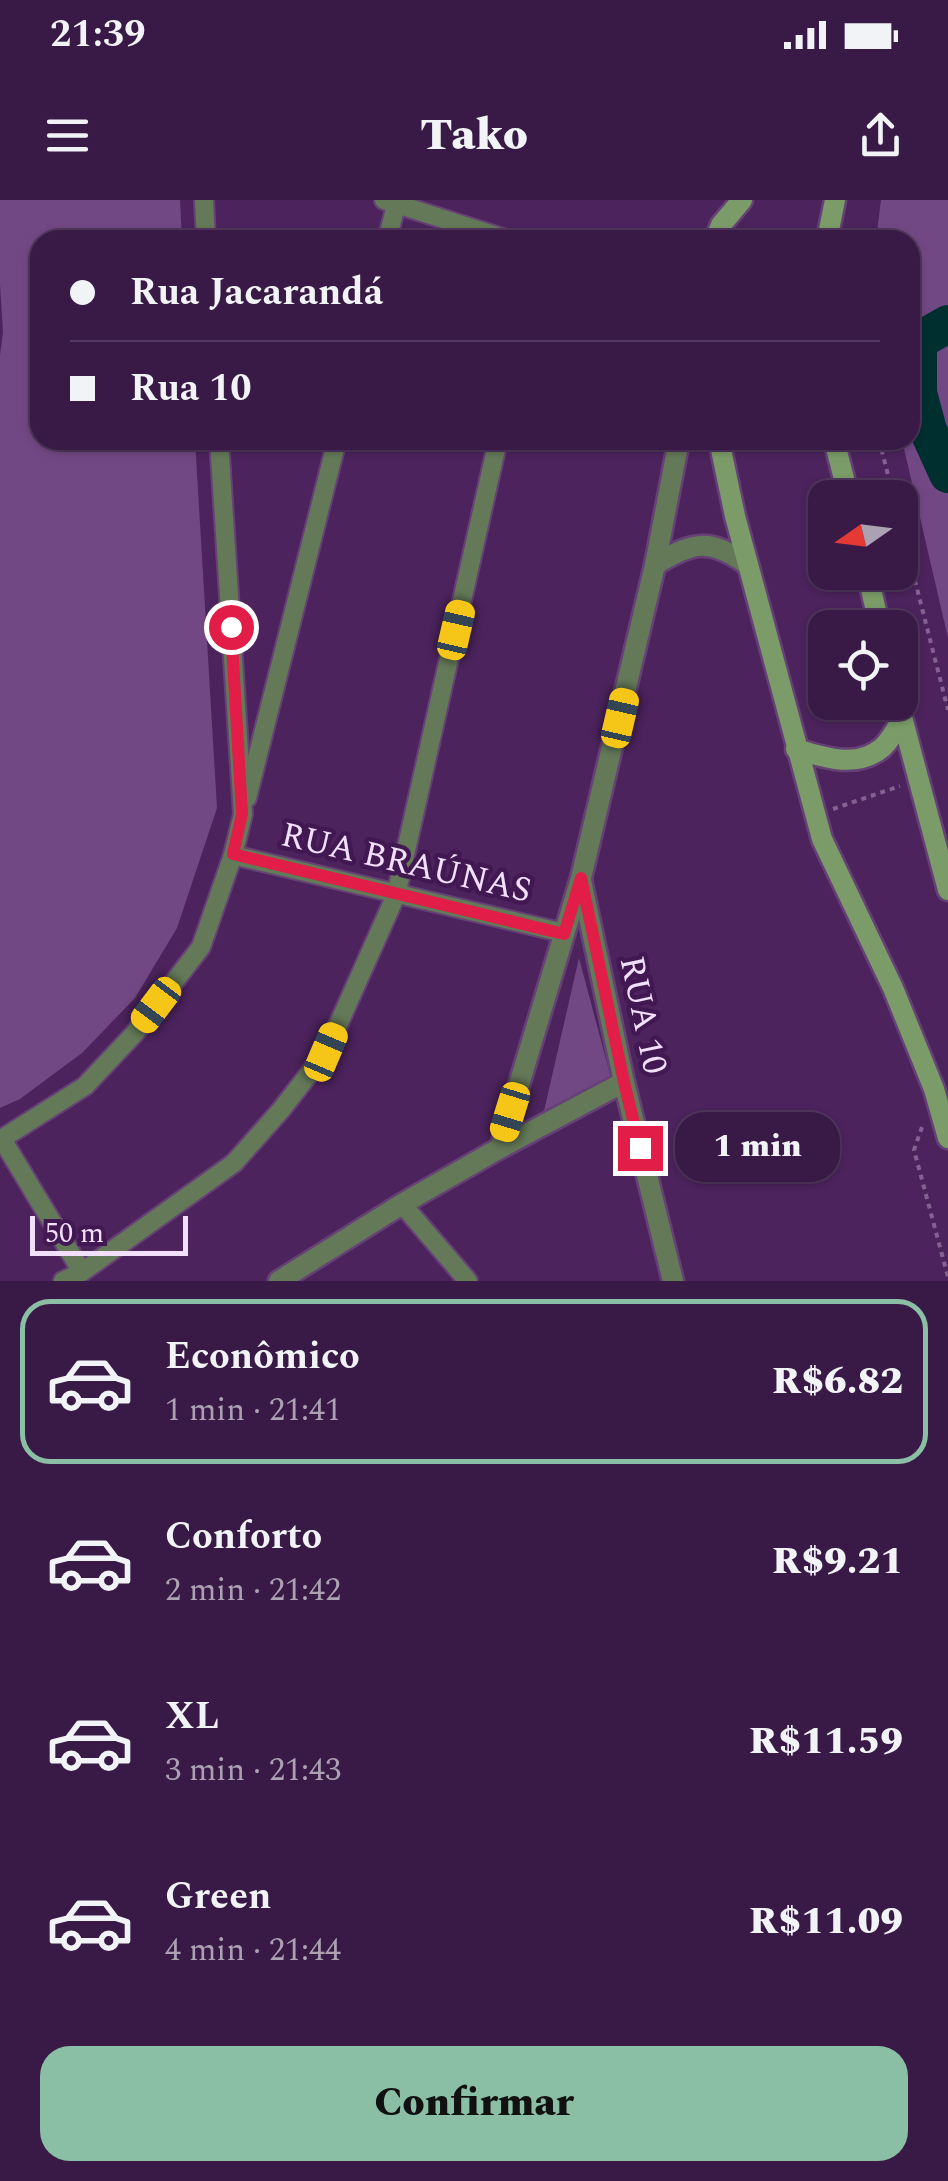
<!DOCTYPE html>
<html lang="pt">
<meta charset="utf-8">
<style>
body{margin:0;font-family:Spectral,serif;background:#442751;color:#f1f3f6;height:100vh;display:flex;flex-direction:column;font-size:38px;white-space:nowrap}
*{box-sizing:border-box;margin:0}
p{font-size:32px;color:#aba1b3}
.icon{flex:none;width:55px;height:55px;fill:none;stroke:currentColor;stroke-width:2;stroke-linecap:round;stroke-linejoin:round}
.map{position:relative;height:1081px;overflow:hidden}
.sheet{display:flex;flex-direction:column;background:#391a46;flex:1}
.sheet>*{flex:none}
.top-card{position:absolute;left:30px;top:30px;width:890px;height:220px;border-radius:30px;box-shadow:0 2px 8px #0004,0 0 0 2px #53385f;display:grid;align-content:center;height:220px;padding:0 40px;background:#391a46}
.needle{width:65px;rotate:256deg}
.controls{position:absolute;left:808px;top:280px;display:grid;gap:20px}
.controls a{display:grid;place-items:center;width:110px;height:110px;border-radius:20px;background:#391a46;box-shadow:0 2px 8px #0004,0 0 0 2px #53385f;font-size:50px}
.scale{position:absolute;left:30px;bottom:25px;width:158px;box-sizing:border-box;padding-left:10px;border:5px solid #f1dffb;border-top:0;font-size:28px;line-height:35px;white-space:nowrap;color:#f1dffb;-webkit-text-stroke:8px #411852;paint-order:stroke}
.end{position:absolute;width:45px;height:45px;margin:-22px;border:12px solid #e11d48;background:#fff;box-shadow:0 0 0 5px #fff}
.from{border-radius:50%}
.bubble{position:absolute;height:70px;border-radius:30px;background:#391a46;box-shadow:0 2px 8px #0004,0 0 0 2px #53385f;font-size:32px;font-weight:800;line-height:70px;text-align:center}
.car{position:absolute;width:30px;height:60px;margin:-30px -15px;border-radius:12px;box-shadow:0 0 8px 2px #0007;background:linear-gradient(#f5c518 24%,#345 0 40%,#f5c518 0 76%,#345 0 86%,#f5c518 0)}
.top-card b{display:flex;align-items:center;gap:35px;height:95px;font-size:38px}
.top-card b+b{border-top:2px solid #53385f}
.top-card i{width:25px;height:25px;background:#f1f3f6}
ul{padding:18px 0 0;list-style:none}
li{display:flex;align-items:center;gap:30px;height:165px;margin:0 20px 15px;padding:0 20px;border:5px solid transparent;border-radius:30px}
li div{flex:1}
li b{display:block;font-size:38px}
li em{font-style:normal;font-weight:800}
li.selected{border-color:#8abfa5}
li>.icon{width:90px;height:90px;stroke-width:1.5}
.action{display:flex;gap:20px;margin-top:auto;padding:20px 40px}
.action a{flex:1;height:115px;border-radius:30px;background:#8abfa5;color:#111;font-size:40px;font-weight:800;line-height:115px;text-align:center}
.status{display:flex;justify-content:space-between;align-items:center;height:70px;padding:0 50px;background:#391a46;direction:ltr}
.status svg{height:28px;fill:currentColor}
header{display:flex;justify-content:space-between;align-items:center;height:130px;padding:0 40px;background:#391a46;font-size:45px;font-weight:800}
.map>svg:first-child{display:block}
.green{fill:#724884}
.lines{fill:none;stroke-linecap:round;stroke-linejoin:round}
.river{stroke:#002f2f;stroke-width:38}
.minor-casing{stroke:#664176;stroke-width:22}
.tertiary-casing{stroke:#664176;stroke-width:25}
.secondary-casing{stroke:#664176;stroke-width:25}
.path{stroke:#836292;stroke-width:4;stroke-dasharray:5 5;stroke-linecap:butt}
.minor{stroke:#647958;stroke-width:18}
.tertiary{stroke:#647958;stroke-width:20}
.secondary{stroke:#7b9c69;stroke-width:20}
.route{stroke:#e11d48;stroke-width:12}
.labels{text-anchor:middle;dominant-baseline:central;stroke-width:9;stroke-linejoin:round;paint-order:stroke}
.street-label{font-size:35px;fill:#f1dffb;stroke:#411852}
</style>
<div class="status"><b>21:39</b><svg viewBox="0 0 49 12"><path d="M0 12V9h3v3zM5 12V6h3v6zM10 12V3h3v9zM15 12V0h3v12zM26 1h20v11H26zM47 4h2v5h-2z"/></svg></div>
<header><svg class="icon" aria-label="menu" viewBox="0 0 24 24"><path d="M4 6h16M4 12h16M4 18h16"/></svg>Tako<svg class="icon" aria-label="share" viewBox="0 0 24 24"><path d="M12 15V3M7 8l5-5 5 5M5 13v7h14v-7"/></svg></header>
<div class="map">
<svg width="948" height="1081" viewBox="0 0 948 1081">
<rect width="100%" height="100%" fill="#4c235d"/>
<g class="green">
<polygon points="0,0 180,0 182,40 40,40 40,240 195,240 217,608 177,728 135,798 82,853 20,899 0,908 0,155 3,133 0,84"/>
<polygon points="881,0 948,0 948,438 902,240 910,240 910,40 876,40"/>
<polygon points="579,758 611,878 544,911"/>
</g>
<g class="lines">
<polyline class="river" points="948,124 918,141 918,193 928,230 948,274"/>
<g class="minor-casing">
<g id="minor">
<polyline points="204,0 206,40"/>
<polyline points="384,0 509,40"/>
<polyline points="387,40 397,2"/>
<polyline points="247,598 337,240"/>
<polyline points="233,655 564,733"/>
<polyline points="2,939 82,1072"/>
<polyline points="0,940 85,886 134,834 201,747 233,655 243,614 219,240"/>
<polyline points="402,1004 468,1081"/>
<polyline points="63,1081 82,1072 234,963 281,910 326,852 396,695 498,240"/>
</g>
</g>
<g class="tertiary-casing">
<g id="tertiary">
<path d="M655,365C693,341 710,338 748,365"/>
<polyline points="581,680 624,882 673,1081"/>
<polyline points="500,948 581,678 655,365 679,240"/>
<polyline points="279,1081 402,1004 500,948 624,882"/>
</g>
</g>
<g class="secondary-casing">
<g id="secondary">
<polyline points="715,40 721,25 742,0"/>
<polyline points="827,40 835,0"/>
<polyline points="719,240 735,316 822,639 893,788 934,889 948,938"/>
<polyline points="834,240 849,298"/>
<polyline points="867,372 880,428"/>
<polyline points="898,502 948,690"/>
<path d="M796,549C825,558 858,569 883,547C891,539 897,528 902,519"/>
</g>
</g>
<g class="path">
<polyline points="879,240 894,298"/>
<polyline points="900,322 948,510"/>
<polyline points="833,609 900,586"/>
<polyline points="922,927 914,950 948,1077"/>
</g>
<use href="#minor" class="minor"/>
<use href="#tertiary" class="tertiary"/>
<use href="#secondary" class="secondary"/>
</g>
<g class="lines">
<polyline class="route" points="231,427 242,614 233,654 564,734 581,678 624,882 640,948"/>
</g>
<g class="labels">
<g class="street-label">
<text transform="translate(406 663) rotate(13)">RUA BRAÚNAS</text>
<text transform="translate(643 815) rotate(78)">RUA 10</text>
</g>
</g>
</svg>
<div class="controls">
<a><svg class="needle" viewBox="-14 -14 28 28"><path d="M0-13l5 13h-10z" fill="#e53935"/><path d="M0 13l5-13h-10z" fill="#aba1b3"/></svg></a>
<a><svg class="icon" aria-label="locate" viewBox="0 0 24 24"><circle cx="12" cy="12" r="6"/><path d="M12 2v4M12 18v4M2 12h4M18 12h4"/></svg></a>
</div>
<div class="scale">50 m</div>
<i class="end from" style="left:231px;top:427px"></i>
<i class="end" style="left:640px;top:948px"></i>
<div class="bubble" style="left:675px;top:912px;width:165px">1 min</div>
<i class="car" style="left:456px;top:430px;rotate:13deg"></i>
<i class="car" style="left:620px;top:518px;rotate:13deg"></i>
<i class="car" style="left:156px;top:805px;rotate:217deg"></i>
<i class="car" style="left:326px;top:852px;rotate:23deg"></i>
<i class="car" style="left:510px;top:912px;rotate:197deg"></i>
<div class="top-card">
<b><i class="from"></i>Rua Jacarandá</b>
<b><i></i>Rua 10</b>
</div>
</div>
<section class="sheet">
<ul>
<li class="selected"><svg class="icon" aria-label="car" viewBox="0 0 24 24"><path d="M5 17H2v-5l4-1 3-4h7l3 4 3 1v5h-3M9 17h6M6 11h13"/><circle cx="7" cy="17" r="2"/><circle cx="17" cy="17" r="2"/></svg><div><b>Econômico</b><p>1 min · 21:41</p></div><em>R$6.82</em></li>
<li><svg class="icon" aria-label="car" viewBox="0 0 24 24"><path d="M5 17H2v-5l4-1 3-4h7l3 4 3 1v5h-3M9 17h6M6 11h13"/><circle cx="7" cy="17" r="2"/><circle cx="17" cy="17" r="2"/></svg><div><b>Conforto</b><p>2 min · 21:42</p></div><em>R$9.21</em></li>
<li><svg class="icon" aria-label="car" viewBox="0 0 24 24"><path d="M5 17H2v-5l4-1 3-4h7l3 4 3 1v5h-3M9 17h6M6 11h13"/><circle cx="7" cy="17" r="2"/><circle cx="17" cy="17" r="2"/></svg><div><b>XL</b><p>3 min · 21:43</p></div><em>R$11.59</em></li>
<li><svg class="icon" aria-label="car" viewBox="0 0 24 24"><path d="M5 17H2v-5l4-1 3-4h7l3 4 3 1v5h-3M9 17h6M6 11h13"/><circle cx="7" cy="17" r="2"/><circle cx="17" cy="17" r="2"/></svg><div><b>Green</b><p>4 min · 21:44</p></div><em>R$11.09</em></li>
</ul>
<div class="action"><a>Confirmar</a></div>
</section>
